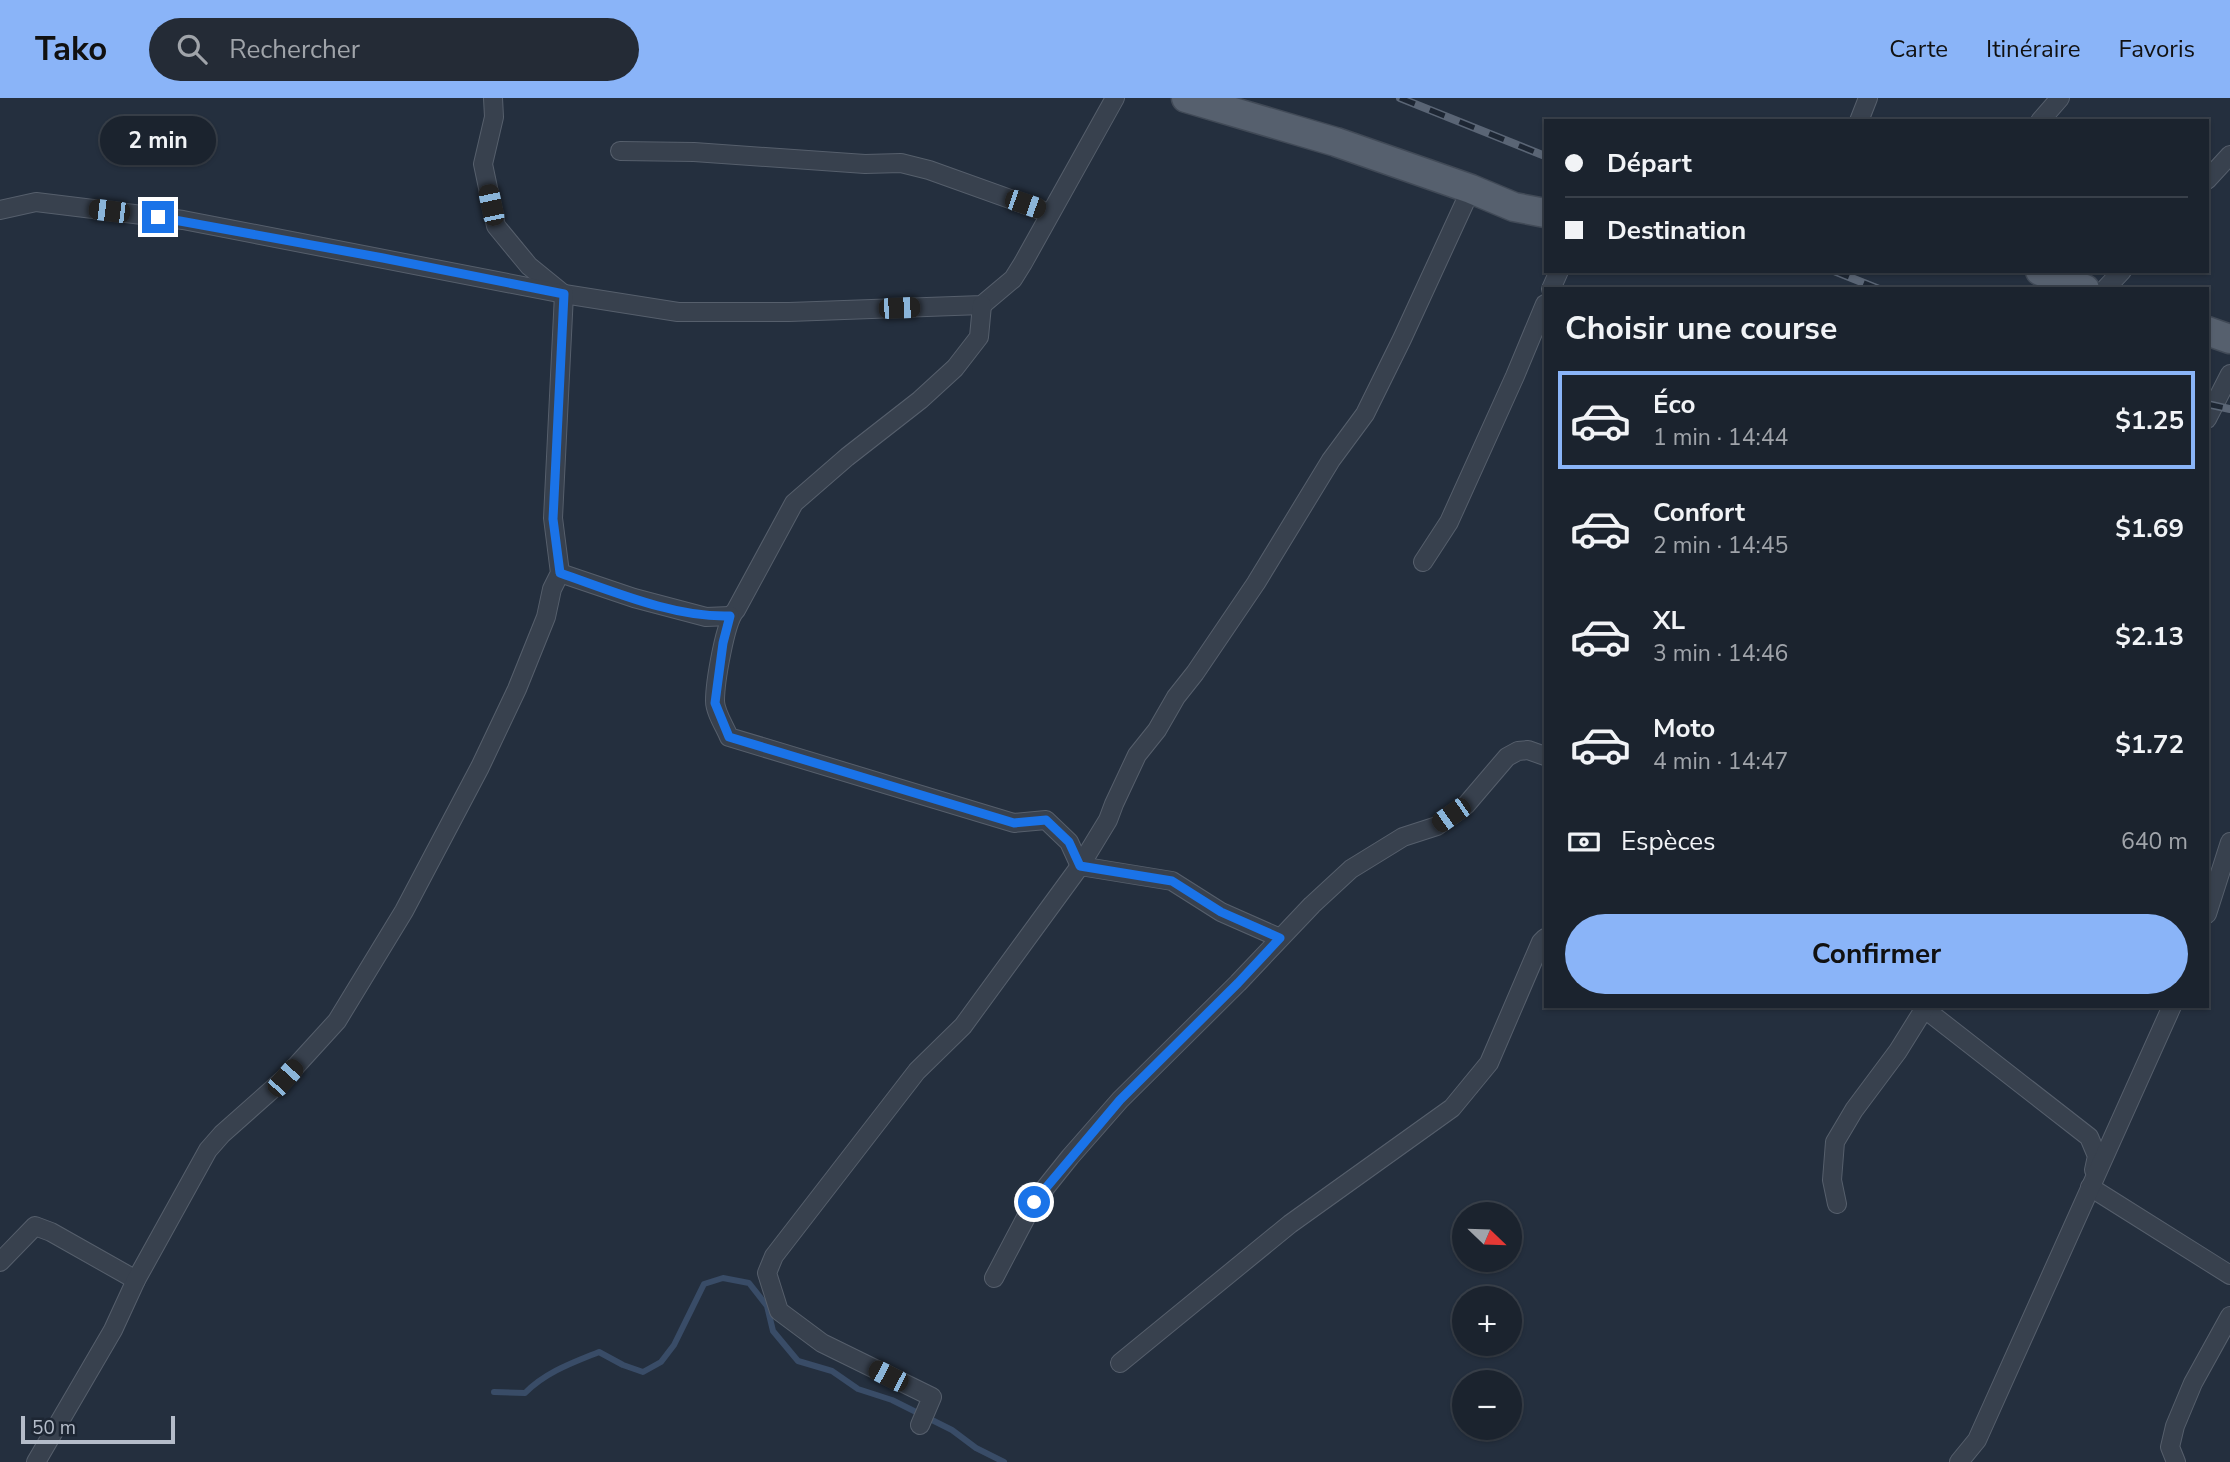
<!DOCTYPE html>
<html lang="fr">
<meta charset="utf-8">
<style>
body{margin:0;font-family:"Nunito Sans",sans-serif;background:#242b36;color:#f1f3f6;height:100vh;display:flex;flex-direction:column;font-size:26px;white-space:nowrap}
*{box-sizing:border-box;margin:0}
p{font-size:23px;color:#a0a4aa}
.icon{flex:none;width:38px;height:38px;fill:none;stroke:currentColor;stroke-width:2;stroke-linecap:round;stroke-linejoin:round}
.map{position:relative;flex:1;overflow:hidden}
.side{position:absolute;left:1544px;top:189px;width:665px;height:721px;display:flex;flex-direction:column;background:#1b232e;border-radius:0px;box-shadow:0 2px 5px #0004,0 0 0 2px #39404a}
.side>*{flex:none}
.guide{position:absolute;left:1544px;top:21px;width:665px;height:154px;border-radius:0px;box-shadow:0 2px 5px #0004,0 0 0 2px #39404a;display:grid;align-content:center;height:154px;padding:0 21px;background:#1b232e}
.needle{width:46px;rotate:113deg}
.controls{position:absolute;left:1452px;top:1104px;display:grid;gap:14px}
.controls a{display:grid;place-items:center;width:70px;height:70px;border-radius:50%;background:#1b232e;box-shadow:0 2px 5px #0004,0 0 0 2px #39404a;font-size:35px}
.scale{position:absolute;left:21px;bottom:18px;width:154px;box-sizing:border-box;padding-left:7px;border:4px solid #b4bcc9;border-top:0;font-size:19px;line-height:24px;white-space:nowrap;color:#b4bcc9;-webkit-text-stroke:5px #1d2633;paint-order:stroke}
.end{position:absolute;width:32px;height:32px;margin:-16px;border:9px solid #1a73e8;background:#fff;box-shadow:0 0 0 4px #fff}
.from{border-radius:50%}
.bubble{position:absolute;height:49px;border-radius:24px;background:#1b232e;box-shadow:0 2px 5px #0004,0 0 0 2px #39404a;font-size:23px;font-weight:700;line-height:49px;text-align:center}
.car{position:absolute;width:21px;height:42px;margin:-21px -10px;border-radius:9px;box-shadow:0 0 5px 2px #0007;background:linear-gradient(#222 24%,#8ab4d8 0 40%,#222 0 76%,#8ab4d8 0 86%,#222 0)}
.guide b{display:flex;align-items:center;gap:24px;height:66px;font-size:26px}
.guide b+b{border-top:2px solid #39404a}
.guide i{width:18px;height:18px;background:#f1f3f6}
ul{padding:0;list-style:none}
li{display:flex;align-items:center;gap:21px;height:98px;margin:0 14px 10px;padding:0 7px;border:4px solid transparent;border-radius:0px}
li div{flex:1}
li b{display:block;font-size:26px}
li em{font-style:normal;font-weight:700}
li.selected{border-color:#8ab4f8}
li>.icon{width:63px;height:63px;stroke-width:1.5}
h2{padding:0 21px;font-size:32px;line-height:84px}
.pay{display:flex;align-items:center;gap:18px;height:77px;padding:0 21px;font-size:26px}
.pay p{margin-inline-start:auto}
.primary-button{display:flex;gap:14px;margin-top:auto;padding:14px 21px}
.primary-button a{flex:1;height:80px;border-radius:42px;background:#8ab4f8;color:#111;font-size:28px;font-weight:700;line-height:80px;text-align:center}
header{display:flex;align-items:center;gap:42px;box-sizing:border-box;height:98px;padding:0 35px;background:#8ab4f8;color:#111}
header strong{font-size:33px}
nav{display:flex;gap:38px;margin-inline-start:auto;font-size:24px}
.search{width:490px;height:63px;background:#242b36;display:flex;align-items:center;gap:18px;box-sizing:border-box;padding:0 24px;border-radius:38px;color:#a0a4aa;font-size:26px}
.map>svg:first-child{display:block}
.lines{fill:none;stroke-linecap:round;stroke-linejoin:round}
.stream{stroke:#394c67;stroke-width:6}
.street-casing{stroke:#565f6c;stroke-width:20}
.primary-casing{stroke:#414a57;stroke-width:31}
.street{stroke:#38414e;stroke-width:18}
.primary{stroke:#56606e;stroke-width:28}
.rail-casing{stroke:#5a6575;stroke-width:8}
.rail{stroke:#1d2633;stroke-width:5;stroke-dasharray:16;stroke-linecap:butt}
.route{stroke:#1a73e8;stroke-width:9}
</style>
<header>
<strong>Tako</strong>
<div class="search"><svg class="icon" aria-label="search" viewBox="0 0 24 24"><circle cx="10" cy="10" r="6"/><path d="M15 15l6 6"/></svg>Rechercher</div>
<nav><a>Carte</a><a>Itinéraire</a><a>Favoris</a></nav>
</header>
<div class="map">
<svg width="2230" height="1364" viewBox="0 0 2230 1364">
<rect width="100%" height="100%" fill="#242f3e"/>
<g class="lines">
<path class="stream" d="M494,1294L525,1295C546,1274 572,1265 599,1254L623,1267L643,1274L661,1264L674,1247L704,1186L723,1180L749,1185L767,1208L773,1233L798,1263L832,1273L858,1291L892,1302L952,1332L976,1350L1004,1364"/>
<g class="street-casing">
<g id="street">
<polyline points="493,0 494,19 483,66 496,128 529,168 561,194"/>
<polyline points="1859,23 1868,0"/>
<polyline points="2040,23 2060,0"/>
<polyline points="620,53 694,54 865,66 901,65 929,72 1049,115"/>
<polyline points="2207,82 2230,57"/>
<polyline points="0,112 36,104 183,122 564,196 678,214 789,214 982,207 1013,181 1023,165 1115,0"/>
<polyline points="1551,191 1559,173"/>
<polyline points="2105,191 2122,173"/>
<path d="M982,207L979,239L955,270L920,302L847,359L794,405L736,512C725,523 715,585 715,603C715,614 725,629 729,639L1014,725L1046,722L1069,744L1080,768L1172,783L1221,814L1280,840"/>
<polyline points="2207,321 2230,276"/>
<polyline points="1423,464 1449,424 1515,278 1545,206"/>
<polyline points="560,475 634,500 706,519 730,518"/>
<polyline points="2207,816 2230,744"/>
<polyline points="1921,908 2089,1039 2097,1058 2094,1072"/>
<polyline points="2090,1089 2230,1177"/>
<polyline points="1837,1106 1832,1082 1835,1044 1854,1012 1898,953 1926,908"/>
<polyline points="0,1164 35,1128 51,1134 136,1182"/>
<polyline points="994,1180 1034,1104 1070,1059 1120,1002 1238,885 1312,807 1351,771 1403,739 1437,728 1466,707 1507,659 1518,653 1528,652 1545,658"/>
<polyline points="1120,1265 1290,1126 1452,1010 1489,965 1541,844 1545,840"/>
<polyline points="920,1327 932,1299 822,1245 779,1213 767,1175 774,1158 917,973 963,928 1080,768 1108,722 1114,706 1137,657 1157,632 1176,599 1195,575 1256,485 1331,362 1365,316 1402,241 1471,91"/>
<polyline points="36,1364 113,1232 136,1182 208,1052 222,1036 285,980 337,923 404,813 480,669 517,591 546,519 552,491 560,475 553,420 564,196"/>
<polyline points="1959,1364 1977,1342 2172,908"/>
<polyline points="2176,1364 2170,1349 2175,1328 2193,1285 2230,1218"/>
</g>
</g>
<g class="primary-casing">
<g id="primary">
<polyline points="1186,0 1336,44 1471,91 1514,109 1545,115"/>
<polyline points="2040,173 2085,191"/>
<polyline points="2207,233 2230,241"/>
</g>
</g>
<use href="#street" class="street"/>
<use href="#primary" class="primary"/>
<g class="rail-casing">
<g id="rail">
<polyline points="1400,0 1545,58"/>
<polyline points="1834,173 1879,191"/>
<polyline points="2207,306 2230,311"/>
</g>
</g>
<use href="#rail" class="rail"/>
</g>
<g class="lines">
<path class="route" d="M158,119L383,160L564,196L553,421L560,475C612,493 675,520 730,518L723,545L715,605L729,639L1014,725L1046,722L1069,744L1080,768L1172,783L1221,814L1280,840L1238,885L1120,1002L1034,1104"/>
</g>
</svg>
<div class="controls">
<a><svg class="needle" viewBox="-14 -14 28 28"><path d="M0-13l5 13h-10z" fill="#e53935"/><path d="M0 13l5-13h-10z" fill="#a0a4aa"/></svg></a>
<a>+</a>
<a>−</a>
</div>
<div class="scale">50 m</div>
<i class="end from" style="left:1034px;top:1104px"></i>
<i class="end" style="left:158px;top:119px"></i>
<div class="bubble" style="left:100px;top:18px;width:116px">2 min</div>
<i class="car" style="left:1025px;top:106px;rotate:109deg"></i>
<i class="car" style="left:491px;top:107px;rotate:348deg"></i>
<i class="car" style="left:109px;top:113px;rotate:277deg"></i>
<i class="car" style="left:899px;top:210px;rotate:88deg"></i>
<i class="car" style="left:1451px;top:717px;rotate:235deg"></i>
<i class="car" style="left:285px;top:980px;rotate:42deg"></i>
<i class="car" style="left:888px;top:1278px;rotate:297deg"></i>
<div class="guide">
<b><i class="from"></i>Départ</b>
<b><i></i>Destination</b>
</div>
<section class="side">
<h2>Choisir une course</h2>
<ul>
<li class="selected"><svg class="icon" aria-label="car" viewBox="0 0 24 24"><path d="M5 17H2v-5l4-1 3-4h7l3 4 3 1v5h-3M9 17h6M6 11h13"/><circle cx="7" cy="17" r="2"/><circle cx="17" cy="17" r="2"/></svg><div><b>Éco</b><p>1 min · 14:44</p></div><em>$1.25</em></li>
<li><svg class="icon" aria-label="car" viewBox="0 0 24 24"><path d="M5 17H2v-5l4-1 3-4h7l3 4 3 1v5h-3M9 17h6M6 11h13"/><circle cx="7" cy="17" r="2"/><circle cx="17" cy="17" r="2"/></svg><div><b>Confort</b><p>2 min · 14:45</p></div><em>$1.69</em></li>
<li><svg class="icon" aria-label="car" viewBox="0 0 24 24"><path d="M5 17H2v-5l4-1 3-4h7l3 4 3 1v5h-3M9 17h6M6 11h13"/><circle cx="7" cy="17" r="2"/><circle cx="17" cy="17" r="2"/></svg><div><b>XL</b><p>3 min · 14:46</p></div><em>$2.13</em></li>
<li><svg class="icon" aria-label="car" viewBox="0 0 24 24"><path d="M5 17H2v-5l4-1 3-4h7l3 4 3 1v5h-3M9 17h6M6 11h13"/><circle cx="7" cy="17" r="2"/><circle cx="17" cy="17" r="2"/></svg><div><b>Moto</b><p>4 min · 14:47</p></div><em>$1.72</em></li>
</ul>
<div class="pay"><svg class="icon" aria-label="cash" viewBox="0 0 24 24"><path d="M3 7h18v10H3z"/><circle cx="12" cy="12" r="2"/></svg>Espèces<p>640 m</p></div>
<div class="primary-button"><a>Confirmer</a></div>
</section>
</div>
